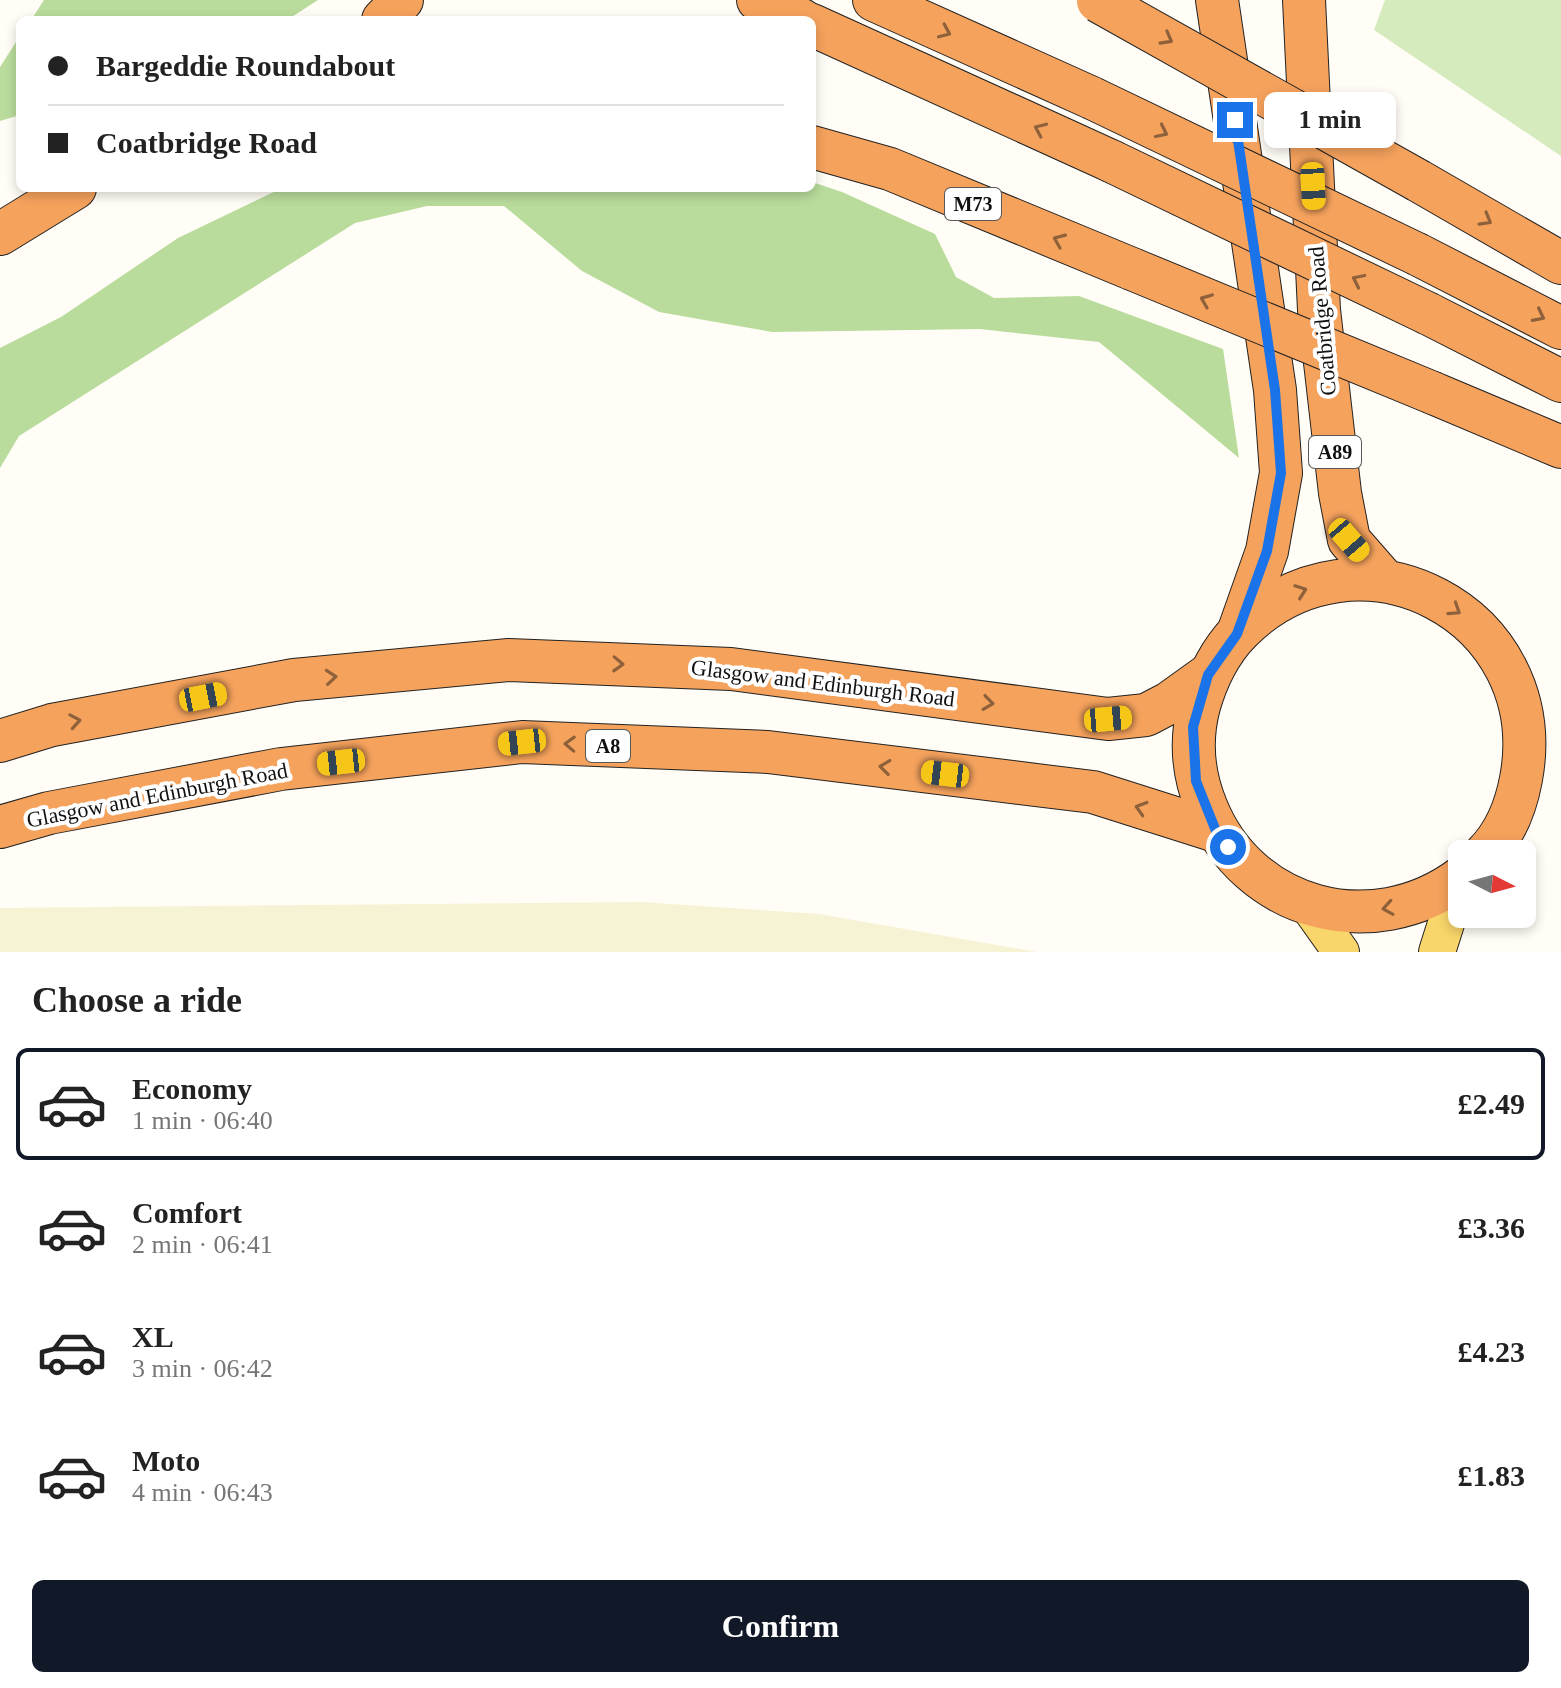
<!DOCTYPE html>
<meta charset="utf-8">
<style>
body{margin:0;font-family:Georgia,serif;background:#f2f2f2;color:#222;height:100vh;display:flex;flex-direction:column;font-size:30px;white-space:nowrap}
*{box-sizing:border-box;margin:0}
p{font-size:26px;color:#767676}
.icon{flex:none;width:44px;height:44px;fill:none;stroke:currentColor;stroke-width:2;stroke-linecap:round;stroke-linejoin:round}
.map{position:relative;height:952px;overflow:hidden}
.panel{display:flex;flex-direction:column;background:#fff;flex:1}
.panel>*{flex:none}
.hud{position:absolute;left:16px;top:16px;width:800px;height:176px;border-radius:12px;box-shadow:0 4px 12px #0003;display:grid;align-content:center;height:176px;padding:0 32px;background:#fff}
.needle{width:52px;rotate:96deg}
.tools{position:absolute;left:1448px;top:840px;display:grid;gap:16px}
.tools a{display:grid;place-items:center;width:88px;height:88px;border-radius:12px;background:#fff;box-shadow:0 4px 12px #0003;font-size:40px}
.end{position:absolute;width:36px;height:36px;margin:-18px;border:10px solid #1a73e8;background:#fff;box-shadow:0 0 0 4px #fff}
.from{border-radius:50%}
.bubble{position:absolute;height:56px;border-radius:12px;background:#fff;box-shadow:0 4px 12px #0003;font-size:26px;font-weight:700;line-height:56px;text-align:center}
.car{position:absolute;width:24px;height:48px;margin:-24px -12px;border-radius:10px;box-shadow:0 0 6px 2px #0007;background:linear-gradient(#f5c518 24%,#345 0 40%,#f5c518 0 76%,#345 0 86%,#f5c518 0)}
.hud b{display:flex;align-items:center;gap:28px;height:76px;font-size:30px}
.hud b+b{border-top:2px solid #e0e0e0}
.hud i{width:20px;height:20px;background:#222}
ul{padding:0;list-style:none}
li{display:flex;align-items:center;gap:24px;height:112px;margin:0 16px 12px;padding:0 16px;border:4px solid transparent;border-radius:12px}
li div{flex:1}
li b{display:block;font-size:30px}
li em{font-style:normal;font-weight:700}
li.current{border-color:#111827}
li>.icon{width:72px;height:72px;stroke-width:1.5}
h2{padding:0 32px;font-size:36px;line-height:96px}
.action{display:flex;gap:16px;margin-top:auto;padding:16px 32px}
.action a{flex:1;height:92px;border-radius:12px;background:#111827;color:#fff;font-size:32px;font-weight:700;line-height:92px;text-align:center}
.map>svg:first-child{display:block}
.farmland{fill:#f6f3d4}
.green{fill:#d5ebbd}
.forest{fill:#b9dc9c}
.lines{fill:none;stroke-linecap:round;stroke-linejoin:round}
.primary-casing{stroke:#222;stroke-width:38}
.highway-casing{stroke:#222;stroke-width:44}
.primary{stroke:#f9d66b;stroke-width:36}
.highway{stroke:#f5a25d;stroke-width:42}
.highway-bridge-casing{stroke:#222;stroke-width:44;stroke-linecap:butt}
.highway-bridge{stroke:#f5a25d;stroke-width:42}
.oneway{stroke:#8e613b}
.route{stroke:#1a73e8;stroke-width:10}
.labels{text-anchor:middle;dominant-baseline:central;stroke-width:8;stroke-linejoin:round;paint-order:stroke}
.shield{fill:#fff;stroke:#585858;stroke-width:2}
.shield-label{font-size:20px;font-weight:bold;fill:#111}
.street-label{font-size:22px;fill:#111;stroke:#fff}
</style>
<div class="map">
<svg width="1561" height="952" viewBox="0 0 1561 952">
<rect width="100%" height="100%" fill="#fffdf5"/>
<polygon class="farmland" points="641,902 819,914 1037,952 0,952 0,908"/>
<polygon class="green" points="1385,0 1561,0 1561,156 1374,30"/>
<g class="forest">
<polygon points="44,0 318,0 287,20 31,20"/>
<polygon points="20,36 20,115 0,121 0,67"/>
<polygon points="812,182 842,192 935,234 956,277 994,298 1079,296 1223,349 1239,458 1099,342 980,329 772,332 659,312 582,271 504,206 427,206 355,223 19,436 0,468 0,348 61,317 178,238 282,188 812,188"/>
</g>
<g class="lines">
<g class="primary-casing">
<g id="primary">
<polyline points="1307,904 1341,952"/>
<polyline points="1437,952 1460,879"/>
</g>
</g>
<g class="highway-casing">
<g id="highway">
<polyline points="758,0 802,20"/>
<polyline points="874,0 1092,98"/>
<polyline points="1217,0 1275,390 1281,473 1267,551 1238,633"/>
<polyline points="1304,0 1319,310 1340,493 1349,540 1384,580"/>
<polyline points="383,20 402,0"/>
<polyline points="812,25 1111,161"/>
<polyline points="812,147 890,169 1132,269"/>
<polyline points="1419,181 1561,263"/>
<polyline points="0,234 75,188"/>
<polyline points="1419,255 1561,328"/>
<polyline points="1429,314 1561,381"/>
<polyline points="1433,393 1561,447"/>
<polyline points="0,741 52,725 294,680 509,660 731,669 1108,719 1146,715 1169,703 1208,675"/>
<polyline points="0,827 49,813 281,769 522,742 768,752 1093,792 1216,831"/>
<path d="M1462,877C1372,944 1247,910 1206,806C1193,774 1190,740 1199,706C1207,678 1219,653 1239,632C1357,512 1552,614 1521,779C1516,806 1505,834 1485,854"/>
</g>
</g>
<use href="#primary" class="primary"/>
<use href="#highway" class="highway"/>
<g class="highway-bridge-casing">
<g id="highway-bridge">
<polyline points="1098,1 1419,181"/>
<polyline points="1092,98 1419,255"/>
<polyline points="1111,161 1429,314"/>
<polyline points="1132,269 1433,393"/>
</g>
</g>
<use href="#highway-bridge" class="highway-bridge"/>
</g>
<defs><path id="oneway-chevron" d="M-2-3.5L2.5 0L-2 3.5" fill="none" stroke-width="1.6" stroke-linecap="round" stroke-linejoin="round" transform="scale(2)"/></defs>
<g class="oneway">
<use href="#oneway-chevron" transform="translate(945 32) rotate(24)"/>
<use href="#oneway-chevron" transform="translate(1167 39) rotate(29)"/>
<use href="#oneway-chevron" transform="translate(1040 129) rotate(-156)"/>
<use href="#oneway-chevron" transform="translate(1162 132) rotate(26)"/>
<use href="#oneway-chevron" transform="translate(1486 220) rotate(30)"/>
<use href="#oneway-chevron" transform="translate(1059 240) rotate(-157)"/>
<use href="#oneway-chevron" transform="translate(1358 280) rotate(-154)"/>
<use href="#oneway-chevron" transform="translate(1206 300) rotate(-158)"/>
<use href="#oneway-chevron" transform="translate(1539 316) rotate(27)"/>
<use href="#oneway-chevron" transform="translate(1301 591) rotate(-20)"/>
<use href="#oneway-chevron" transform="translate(1455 610) rotate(33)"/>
<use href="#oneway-chevron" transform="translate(618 664) rotate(2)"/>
<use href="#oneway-chevron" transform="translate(331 677) rotate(-5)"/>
<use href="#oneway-chevron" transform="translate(988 703) rotate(8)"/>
<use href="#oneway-chevron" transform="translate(75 721) rotate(-10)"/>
<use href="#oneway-chevron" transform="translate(570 744) rotate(-178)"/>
<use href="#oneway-chevron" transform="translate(885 767) rotate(-173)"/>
<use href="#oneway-chevron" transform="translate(1141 808) rotate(-163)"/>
<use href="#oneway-chevron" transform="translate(1388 908) rotate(171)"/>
</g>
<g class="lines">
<polyline class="route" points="1228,847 1216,831 1196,781 1193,727 1208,675 1237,634 1267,551 1281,473 1275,390 1235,120"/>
</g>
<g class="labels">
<g class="shield">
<rect x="945" y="188" width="56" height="32" rx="6"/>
<rect x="1309" y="436" width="52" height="32" rx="6"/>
<rect x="586" y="730" width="44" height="32" rx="6"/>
</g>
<g class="shield-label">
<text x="973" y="204">M73</text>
<text x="1335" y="452">A89</text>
<text x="608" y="746">A8</text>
</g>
<g class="street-label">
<text transform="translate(1322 321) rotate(-95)">Coatbridge Road</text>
<text transform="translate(823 683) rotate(7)">Glasgow and Edinburgh Road</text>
<text transform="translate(157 795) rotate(-11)">Glasgow and Edinburgh Road</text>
</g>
</g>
</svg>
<div class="tools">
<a><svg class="needle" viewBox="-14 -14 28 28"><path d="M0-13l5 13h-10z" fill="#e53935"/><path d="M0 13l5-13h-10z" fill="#767676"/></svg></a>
</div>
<i class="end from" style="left:1228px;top:847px"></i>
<i class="end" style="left:1235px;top:120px"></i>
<div class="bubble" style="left:1264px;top:92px;width:132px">1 min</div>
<i class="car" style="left:1313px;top:186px;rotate:177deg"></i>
<i class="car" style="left:1349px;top:540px;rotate:139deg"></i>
<i class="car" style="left:203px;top:697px;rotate:79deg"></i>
<i class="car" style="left:1108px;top:719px;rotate:85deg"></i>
<i class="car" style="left:522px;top:742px;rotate:264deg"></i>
<i class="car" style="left:341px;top:762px;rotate:264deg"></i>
<i class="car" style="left:945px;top:774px;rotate:277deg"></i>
<div class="hud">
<b><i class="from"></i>Bargeddie Roundabout</b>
<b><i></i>Coatbridge Road</b>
</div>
</div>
<section class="panel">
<h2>Choose a ride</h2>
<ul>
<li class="current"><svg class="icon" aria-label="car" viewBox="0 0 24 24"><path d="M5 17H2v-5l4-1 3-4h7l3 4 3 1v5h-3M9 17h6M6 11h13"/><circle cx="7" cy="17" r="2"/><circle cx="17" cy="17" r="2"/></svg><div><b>Economy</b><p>1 min · 06:40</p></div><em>£2.49</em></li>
<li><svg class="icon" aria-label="car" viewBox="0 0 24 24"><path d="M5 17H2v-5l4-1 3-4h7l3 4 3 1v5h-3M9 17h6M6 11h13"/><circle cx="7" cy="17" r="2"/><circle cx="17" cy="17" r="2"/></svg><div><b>Comfort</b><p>2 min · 06:41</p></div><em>£3.36</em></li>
<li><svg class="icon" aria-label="car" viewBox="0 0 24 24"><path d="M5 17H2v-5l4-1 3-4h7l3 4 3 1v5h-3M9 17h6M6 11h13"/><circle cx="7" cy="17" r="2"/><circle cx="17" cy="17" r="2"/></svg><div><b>XL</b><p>3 min · 06:42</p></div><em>£4.23</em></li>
<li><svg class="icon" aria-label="car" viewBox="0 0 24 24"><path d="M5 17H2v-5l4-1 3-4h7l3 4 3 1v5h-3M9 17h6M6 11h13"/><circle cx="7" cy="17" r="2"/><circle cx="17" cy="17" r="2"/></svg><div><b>Moto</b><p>4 min · 06:43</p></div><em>£1.83</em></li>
</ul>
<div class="action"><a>Confirm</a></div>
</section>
